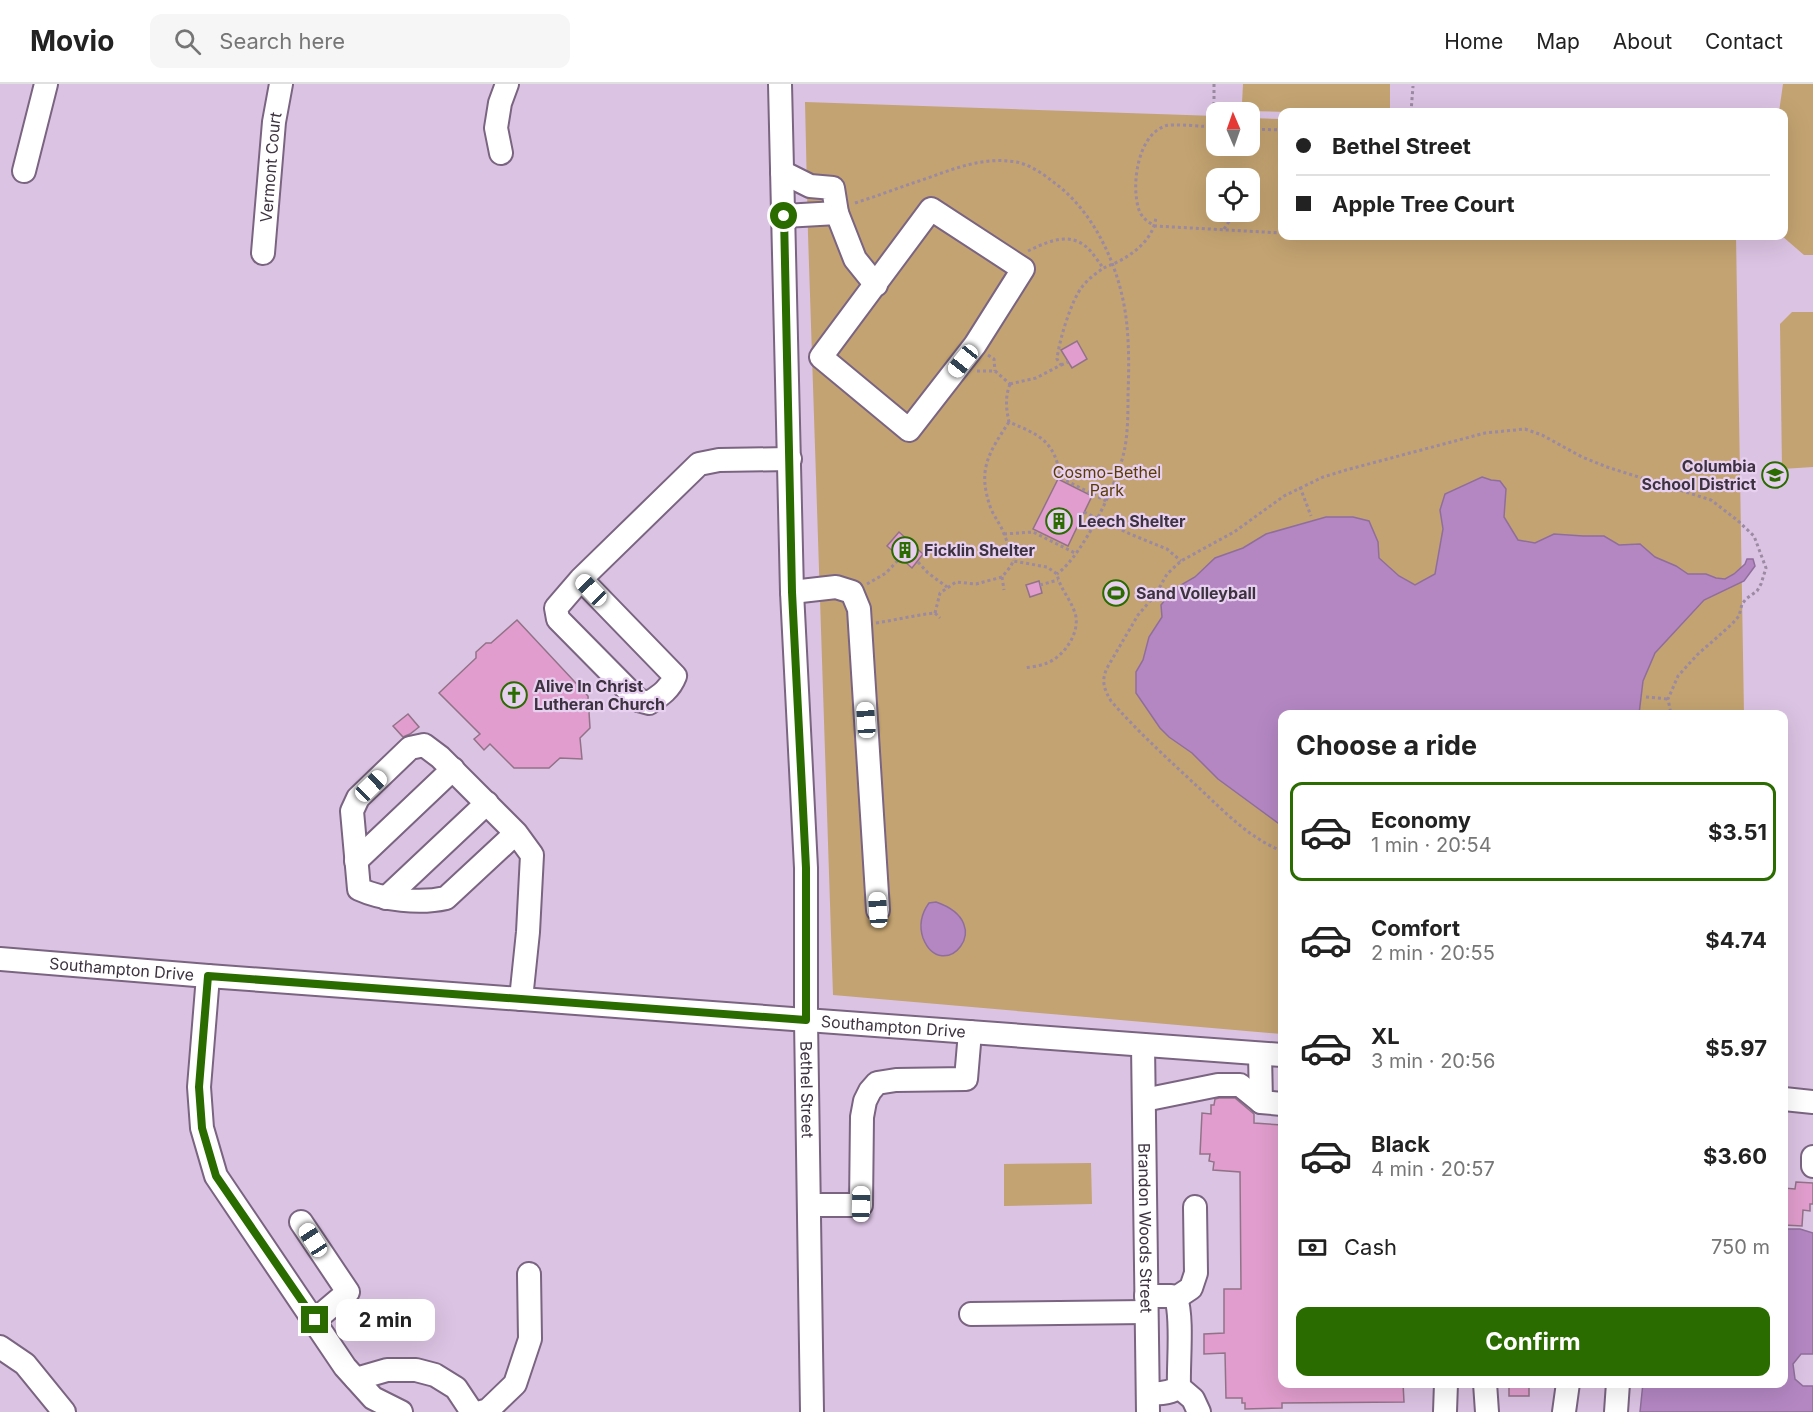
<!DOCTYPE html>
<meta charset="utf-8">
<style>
body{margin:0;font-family:Inter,sans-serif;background:#f6f6f6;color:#222;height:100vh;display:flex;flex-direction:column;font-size:22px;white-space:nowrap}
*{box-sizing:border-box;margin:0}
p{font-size:20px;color:#767676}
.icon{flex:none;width:33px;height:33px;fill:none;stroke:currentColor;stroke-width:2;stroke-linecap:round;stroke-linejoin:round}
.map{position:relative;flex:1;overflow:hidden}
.side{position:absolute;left:1278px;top:626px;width:510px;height:678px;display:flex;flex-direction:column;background:#fff;border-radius:12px;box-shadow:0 6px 24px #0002}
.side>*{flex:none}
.banner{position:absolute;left:1278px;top:24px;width:510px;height:132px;border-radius:12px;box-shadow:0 6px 24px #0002;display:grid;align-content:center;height:132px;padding:0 18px;background:#fff}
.needle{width:39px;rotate:358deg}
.fabs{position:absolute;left:1206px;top:18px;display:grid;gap:12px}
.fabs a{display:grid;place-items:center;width:54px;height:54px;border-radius:12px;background:#fff;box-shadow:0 6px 24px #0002;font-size:30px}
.end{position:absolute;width:27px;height:27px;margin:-14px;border:8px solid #2b6c01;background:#fff;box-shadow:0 0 0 3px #fff}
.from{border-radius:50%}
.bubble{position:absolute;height:42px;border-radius:12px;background:#fff;box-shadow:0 6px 24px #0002;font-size:20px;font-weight:700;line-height:42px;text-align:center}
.car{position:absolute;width:18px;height:36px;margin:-18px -9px;border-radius:8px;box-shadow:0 0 4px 2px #0007;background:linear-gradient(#fff 24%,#345 0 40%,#fff 0 76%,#345 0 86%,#fff 0)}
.banner b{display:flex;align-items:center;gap:21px;height:57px;font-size:22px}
.banner b+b{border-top:2px solid #e0e0e0}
.banner i{width:15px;height:15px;background:#222}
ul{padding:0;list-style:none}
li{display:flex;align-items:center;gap:18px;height:99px;margin:0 12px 9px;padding:0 6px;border:3px solid transparent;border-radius:12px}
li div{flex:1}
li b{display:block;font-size:22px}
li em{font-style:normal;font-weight:700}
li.selected{border-color:#2b6c01}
li>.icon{width:54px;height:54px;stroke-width:1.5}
h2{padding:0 18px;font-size:27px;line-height:72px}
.pay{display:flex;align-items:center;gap:15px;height:66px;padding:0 18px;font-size:22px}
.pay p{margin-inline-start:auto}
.button{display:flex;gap:12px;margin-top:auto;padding:12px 18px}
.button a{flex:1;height:69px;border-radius:12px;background:#2b6c01;color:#fff;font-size:24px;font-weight:700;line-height:69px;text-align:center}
header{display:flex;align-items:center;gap:36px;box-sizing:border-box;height:84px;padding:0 30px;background:#fff;border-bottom:2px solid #e0e0e0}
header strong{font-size:28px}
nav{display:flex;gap:33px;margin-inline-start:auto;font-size:21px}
.search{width:420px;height:54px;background:#f6f6f6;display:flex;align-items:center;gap:15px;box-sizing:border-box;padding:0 21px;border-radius:12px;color:#767676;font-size:22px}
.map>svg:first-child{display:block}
.green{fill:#c3a371;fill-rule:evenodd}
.water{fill:#b487c3;stroke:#906e9c;stroke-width:1.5}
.building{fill:#e09dcd;stroke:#927288;stroke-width:1.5}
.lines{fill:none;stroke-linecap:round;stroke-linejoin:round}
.minor-casing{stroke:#7a6481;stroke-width:26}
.path{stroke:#9c89a2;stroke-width:3;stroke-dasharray:3 3;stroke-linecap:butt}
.minor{stroke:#fff;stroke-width:22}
.route{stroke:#2b6c01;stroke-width:8}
.labels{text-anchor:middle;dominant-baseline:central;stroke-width:4.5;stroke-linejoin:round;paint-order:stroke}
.street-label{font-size:16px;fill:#3d3340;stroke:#e8d0f0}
.poi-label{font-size:16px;font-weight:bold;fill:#3d3340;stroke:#e8d0f0;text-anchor:start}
.park-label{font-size:16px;fill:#593c03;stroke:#e8d0f0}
</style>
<header>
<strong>Movio</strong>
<div class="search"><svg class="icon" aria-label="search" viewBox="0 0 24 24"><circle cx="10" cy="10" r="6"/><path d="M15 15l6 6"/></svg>Search here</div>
<nav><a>Home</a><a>Map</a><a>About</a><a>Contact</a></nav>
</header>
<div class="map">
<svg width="1813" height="1328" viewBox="0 0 1813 1328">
<rect width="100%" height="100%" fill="#dbc3e3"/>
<g class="green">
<polygon points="1243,0 1390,0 1390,27 1288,28 1247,27 1242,20"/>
<polygon points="1783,0 1813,0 1813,171 1804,171 1782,152 1784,152 1784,28 1779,28"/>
<path d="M805,18L1216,32V62H1250V34L1282,35V152H1736L1744,630H1282V950L833,911L808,150ZM1216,94H1250V128H1216Z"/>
<polygon points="1792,228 1813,228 1813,383 1782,385 1780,240"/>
<polygon points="1091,1079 1092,1120 1004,1122 1004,1080"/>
</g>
<g class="water">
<polygon points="1482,393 1491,396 1500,397 1506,405 1504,433 1518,456 1535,459 1554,450 1583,452 1604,452 1619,461 1640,460 1655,473 1676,482 1688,490 1706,490 1716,494 1725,495 1734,490 1745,480 1747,475 1753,475 1755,482 1744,497 1704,516 1655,569 1643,597 1639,630 1282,630 1282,742 1218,695 1192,669 1169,653 1160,644 1136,609 1136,588 1143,576 1149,553 1162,533 1161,521 1174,505 1195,493 1215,474 1243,464 1266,450 1326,433 1353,433 1369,437 1378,458 1379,474 1399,492 1415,501 1435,490 1443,445 1440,426 1445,410"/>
<path d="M936,818C1000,840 942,902 923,854C919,842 921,830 929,819Z"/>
<polygon points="1784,1145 1800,1145 1813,1149 1813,1270 1801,1270 1793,1280 1795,1295 1803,1302 1813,1302 1813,1328 1640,1328 1643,1299 1784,1299"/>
</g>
<g class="building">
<polygon points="1077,257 1087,275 1072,284 1061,266"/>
<polygon points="1058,395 1092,412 1068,462 1033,445"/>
<polygon points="899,448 923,470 912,484 887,462"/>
<polygon points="1039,497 1042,509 1030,513 1026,501"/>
<polygon points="517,536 588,612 590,644 580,654 582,675 560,674 549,684 514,684 490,660 484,666 474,655 480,650 439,609 476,574 476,568 486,559 491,559"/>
<polygon points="408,630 419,643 410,650 403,653 393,642"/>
<polygon points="1219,1014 1235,1014 1254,1030 1254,1039 1282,1041 1282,1091 1280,1091 1282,1299 1403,1299 1404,1318 1282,1319 1282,1324 1245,1325 1245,1319 1242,1319 1242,1314 1226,1314 1225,1269 1204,1270 1204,1250 1224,1249 1224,1205 1241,1205 1240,1088 1213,1086 1214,1078 1209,1077 1210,1070 1200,1070 1202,1029 1211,1030 1211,1021 1214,1021 1215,1015"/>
<polygon points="1796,1098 1813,1099 1813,1120 1810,1120 1810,1127 1803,1126 1802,1142 1784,1141 1784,1104 1795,1105"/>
<rect x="1509" y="1299" width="20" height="13"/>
</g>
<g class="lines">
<g class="minor-casing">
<g id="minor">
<path id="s1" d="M780,0L792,508L806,784V936L812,1328"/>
<polyline points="501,69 496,44 500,19 507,0"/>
<polyline points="24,87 46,0"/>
<polyline points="782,88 810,102 833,104 837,129 855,175 876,201"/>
<polygon points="931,125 1023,185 975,261 909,346 821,273"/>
<polyline points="784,132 837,129"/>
<path id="s2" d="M263,169L274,38L281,0"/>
<path d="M581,495L675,592C670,605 661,611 649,619L638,616L558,535L556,524L581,495L699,380L719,376L790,375"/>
<polyline points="792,508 836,503 852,508 859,525 878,826"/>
<path d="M516,749L446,814C420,820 383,816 359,805L352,727L358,714L410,664L424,661L440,673L516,749L532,771L528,848L521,915"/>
<polyline points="356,777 453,685"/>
<polyline points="386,814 487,719"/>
<path id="s3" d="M0,875L208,892L1282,971"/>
<polyline points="208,892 199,1003 202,1044 216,1092 345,1283 373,1314 401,1328"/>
<path id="s4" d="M1143,961L1148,1328"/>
<polyline points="1260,970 1261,1018"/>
<polyline points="1784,1015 1813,1018"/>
<polyline points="1144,1016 1218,1001 1240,1001 1261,1018 1282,1020"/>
<polyline points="1813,1073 1813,1082"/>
<polyline points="810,1121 861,1121 862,1033 865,1017 870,1007 877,999 896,996 966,995 970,948"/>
<polyline points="301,1138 348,1208 315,1236"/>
<path d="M1146,1212H1171L1176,1214C1183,1234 1178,1280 1179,1303C1170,1310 1158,1309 1148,1310"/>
<polyline points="1176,1214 1191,1204 1196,1189 1195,1123"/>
<polyline points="971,1230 1146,1228"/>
<polyline points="0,1263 25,1280 64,1328"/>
<polyline points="356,1295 387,1286 416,1286 435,1291 456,1304 472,1328"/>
<polyline points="1485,1299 1487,1328"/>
<polyline points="1179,1303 1193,1315 1199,1328"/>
<polyline points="481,1328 488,1326 515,1300 530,1255 529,1190"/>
<polyline points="1445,1328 1446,1299"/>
<polyline points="1564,1328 1568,1299"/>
<polyline points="1616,1328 1618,1299"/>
</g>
</g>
<g class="path">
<polyline points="1214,0 1214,22 1217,28"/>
<polyline points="1244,28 1244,23"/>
<polyline points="1411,28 1413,2"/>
<path d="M1216,43C1206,43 1173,39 1165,42C1137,52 1131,102 1139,126C1142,134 1148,138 1155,142L1282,149"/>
<polyline points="1250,45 1282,46"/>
<path d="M855,119C877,112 898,104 919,97C951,86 982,72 1016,78C1028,80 1042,89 1052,97C1096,128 1122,188 1127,242C1129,264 1129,287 1128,310C1128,329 1128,350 1124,368C1117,400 1083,471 1057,490"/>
<polyline points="1224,145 1230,136"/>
<path d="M1028,167C1045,159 1066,148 1084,161C1092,167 1098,177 1103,184C1126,176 1153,159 1156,133"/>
<polyline points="988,271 994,275 995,287"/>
<polyline points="1061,281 1068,278"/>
<polyline points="977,287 995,287 1010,300"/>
<path d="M1010,300L1036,294L1061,281L1057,275C1059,257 1071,217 1082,203C1088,195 1096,189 1104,184"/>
<path d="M1010,300C1005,313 1006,324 1009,338C1042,352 1054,357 1061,394L1106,417"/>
<path d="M1009,338C988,370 977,386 991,425C995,434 1001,441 1004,450C1008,459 1010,468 1013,477"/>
<polyline points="1300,403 1311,432"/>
<polyline points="1084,428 1130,450 1167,465 1181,477"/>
<polyline points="1004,450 1033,448 1075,469"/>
<polyline points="918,478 928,489 947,503"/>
<polyline points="1002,493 1004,506"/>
<polyline points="867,500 886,489 900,474"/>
<polyline points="1040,501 1058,496"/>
<path d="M935,529L940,509L956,498L976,500L1002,493L1011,482L1013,477L1047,483L1057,490C1060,505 1070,514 1075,529C1081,547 1065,572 1047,579C1040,582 1031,583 1024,584"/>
<path d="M876,539C896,536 915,531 935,529L940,534"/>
<polyline points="1646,613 1668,615"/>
<path d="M1282,767C1249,754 1225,728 1199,704C1169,676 1138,648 1111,617C1104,605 1101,597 1107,584L1138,531L1156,510L1167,490L1181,477L1234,448L1284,412L1323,393L1346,386L1485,349L1525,345L1542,351L1582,373L1607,383L1711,416L1737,436L1754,452L1766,484L1761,500L1757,507L1746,515L1742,520L1739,532L1732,540L1697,571L1678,592L1668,615L1671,630"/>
</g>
<use href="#minor" class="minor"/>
</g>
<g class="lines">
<polyline class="route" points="315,1236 216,1092 202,1044 199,1003 208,892 806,936 806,784 792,508 784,132"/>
</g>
<defs>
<g id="school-ring" transform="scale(1.35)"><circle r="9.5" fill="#e8d0f0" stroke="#2b6c01" stroke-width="1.5"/><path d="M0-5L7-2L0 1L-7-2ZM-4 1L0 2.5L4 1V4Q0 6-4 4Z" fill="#2b6c01"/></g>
<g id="building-ring" transform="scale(1.35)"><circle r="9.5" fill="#e8d0f0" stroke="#2b6c01" stroke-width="1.5"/><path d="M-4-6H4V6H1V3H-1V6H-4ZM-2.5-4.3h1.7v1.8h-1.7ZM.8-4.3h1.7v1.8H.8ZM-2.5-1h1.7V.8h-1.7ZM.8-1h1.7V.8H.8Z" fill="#2b6c01"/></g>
<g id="stadium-ring" transform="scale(1.35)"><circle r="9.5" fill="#e8d0f0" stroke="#2b6c01" stroke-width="1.5"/><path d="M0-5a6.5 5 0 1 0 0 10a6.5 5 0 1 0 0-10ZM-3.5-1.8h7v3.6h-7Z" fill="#2b6c01"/></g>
<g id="church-ring" transform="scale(1.35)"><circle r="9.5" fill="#e8d0f0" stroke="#2b6c01" stroke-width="1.5"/><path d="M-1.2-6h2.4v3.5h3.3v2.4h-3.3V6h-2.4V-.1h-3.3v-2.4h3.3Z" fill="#2b6c01"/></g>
</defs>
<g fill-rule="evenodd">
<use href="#school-ring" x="1775" y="391"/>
<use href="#building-ring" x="1059" y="437"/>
<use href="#building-ring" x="905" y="466"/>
<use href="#stadium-ring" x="1116" y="509"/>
<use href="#church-ring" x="514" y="611"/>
</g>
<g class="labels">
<g class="street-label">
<text stroke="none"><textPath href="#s2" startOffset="86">Vermont Court</textPath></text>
<text stroke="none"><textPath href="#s3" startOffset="122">Southampton Drive</textPath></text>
<text stroke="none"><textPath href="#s3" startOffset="896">Southampton Drive</textPath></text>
<text stroke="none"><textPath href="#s1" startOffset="1006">Bethel Street</textPath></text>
<text stroke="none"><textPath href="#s4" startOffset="183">Brandon Woods Street</textPath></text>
</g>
<g class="poi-label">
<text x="1756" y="382" text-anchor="end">Columbia<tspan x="1756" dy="18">School District</tspan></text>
<text x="1078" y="437">Leech Shelter</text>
<text x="924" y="466">Ficklin Shelter</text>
<text x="1136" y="509">Sand Volleyball</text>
<text x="534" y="602">Alive In Christ<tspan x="534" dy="18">Lutheran Church</tspan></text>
</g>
<g class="park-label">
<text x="1107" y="388">Cosmo-Bethel<tspan x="1107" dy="18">Park</tspan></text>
</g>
</g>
</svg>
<div class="fabs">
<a><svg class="needle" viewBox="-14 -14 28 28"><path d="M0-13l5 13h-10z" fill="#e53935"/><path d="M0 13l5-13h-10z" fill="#767676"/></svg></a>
<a><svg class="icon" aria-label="locate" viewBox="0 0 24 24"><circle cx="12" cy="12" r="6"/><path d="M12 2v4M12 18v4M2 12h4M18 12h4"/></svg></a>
</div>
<i class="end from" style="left:784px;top:132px"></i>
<i class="end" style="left:315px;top:1236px"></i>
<div class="bubble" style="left:336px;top:1215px;width:99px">2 min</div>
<i class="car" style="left:963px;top:277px;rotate:219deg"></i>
<i class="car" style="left:591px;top:506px;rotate:316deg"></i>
<i class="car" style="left:866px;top:636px;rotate:356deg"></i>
<i class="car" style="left:371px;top:702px;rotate:46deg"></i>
<i class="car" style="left:878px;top:826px;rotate:356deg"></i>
<i class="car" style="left:861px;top:1120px;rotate:1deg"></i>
<i class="car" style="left:313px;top:1156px;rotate:327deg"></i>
<div class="banner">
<b><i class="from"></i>Bethel Street</b>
<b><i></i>Apple Tree Court</b>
</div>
<section class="side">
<h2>Choose a ride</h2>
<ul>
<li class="selected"><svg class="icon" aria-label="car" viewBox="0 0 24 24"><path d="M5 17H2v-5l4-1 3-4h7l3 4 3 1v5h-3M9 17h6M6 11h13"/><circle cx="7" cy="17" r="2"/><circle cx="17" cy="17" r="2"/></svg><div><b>Economy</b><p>1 min · 20:54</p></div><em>$3.51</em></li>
<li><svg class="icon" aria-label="car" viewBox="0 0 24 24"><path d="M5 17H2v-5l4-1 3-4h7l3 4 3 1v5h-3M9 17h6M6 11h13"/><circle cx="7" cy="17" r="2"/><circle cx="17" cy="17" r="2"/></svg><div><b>Comfort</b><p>2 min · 20:55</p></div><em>$4.74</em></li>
<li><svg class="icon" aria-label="car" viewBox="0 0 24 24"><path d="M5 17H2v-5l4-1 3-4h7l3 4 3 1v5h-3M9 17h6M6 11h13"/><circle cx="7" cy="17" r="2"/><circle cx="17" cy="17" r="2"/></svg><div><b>XL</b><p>3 min · 20:56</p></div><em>$5.97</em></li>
<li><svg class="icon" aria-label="car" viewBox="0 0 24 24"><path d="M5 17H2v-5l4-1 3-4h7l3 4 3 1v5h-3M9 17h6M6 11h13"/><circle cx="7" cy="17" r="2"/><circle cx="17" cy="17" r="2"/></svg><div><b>Black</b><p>4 min · 20:57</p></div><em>$3.60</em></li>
</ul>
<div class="pay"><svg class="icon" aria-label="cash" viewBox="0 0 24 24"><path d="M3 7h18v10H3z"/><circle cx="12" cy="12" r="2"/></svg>Cash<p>750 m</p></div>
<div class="button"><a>Confirm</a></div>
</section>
</div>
